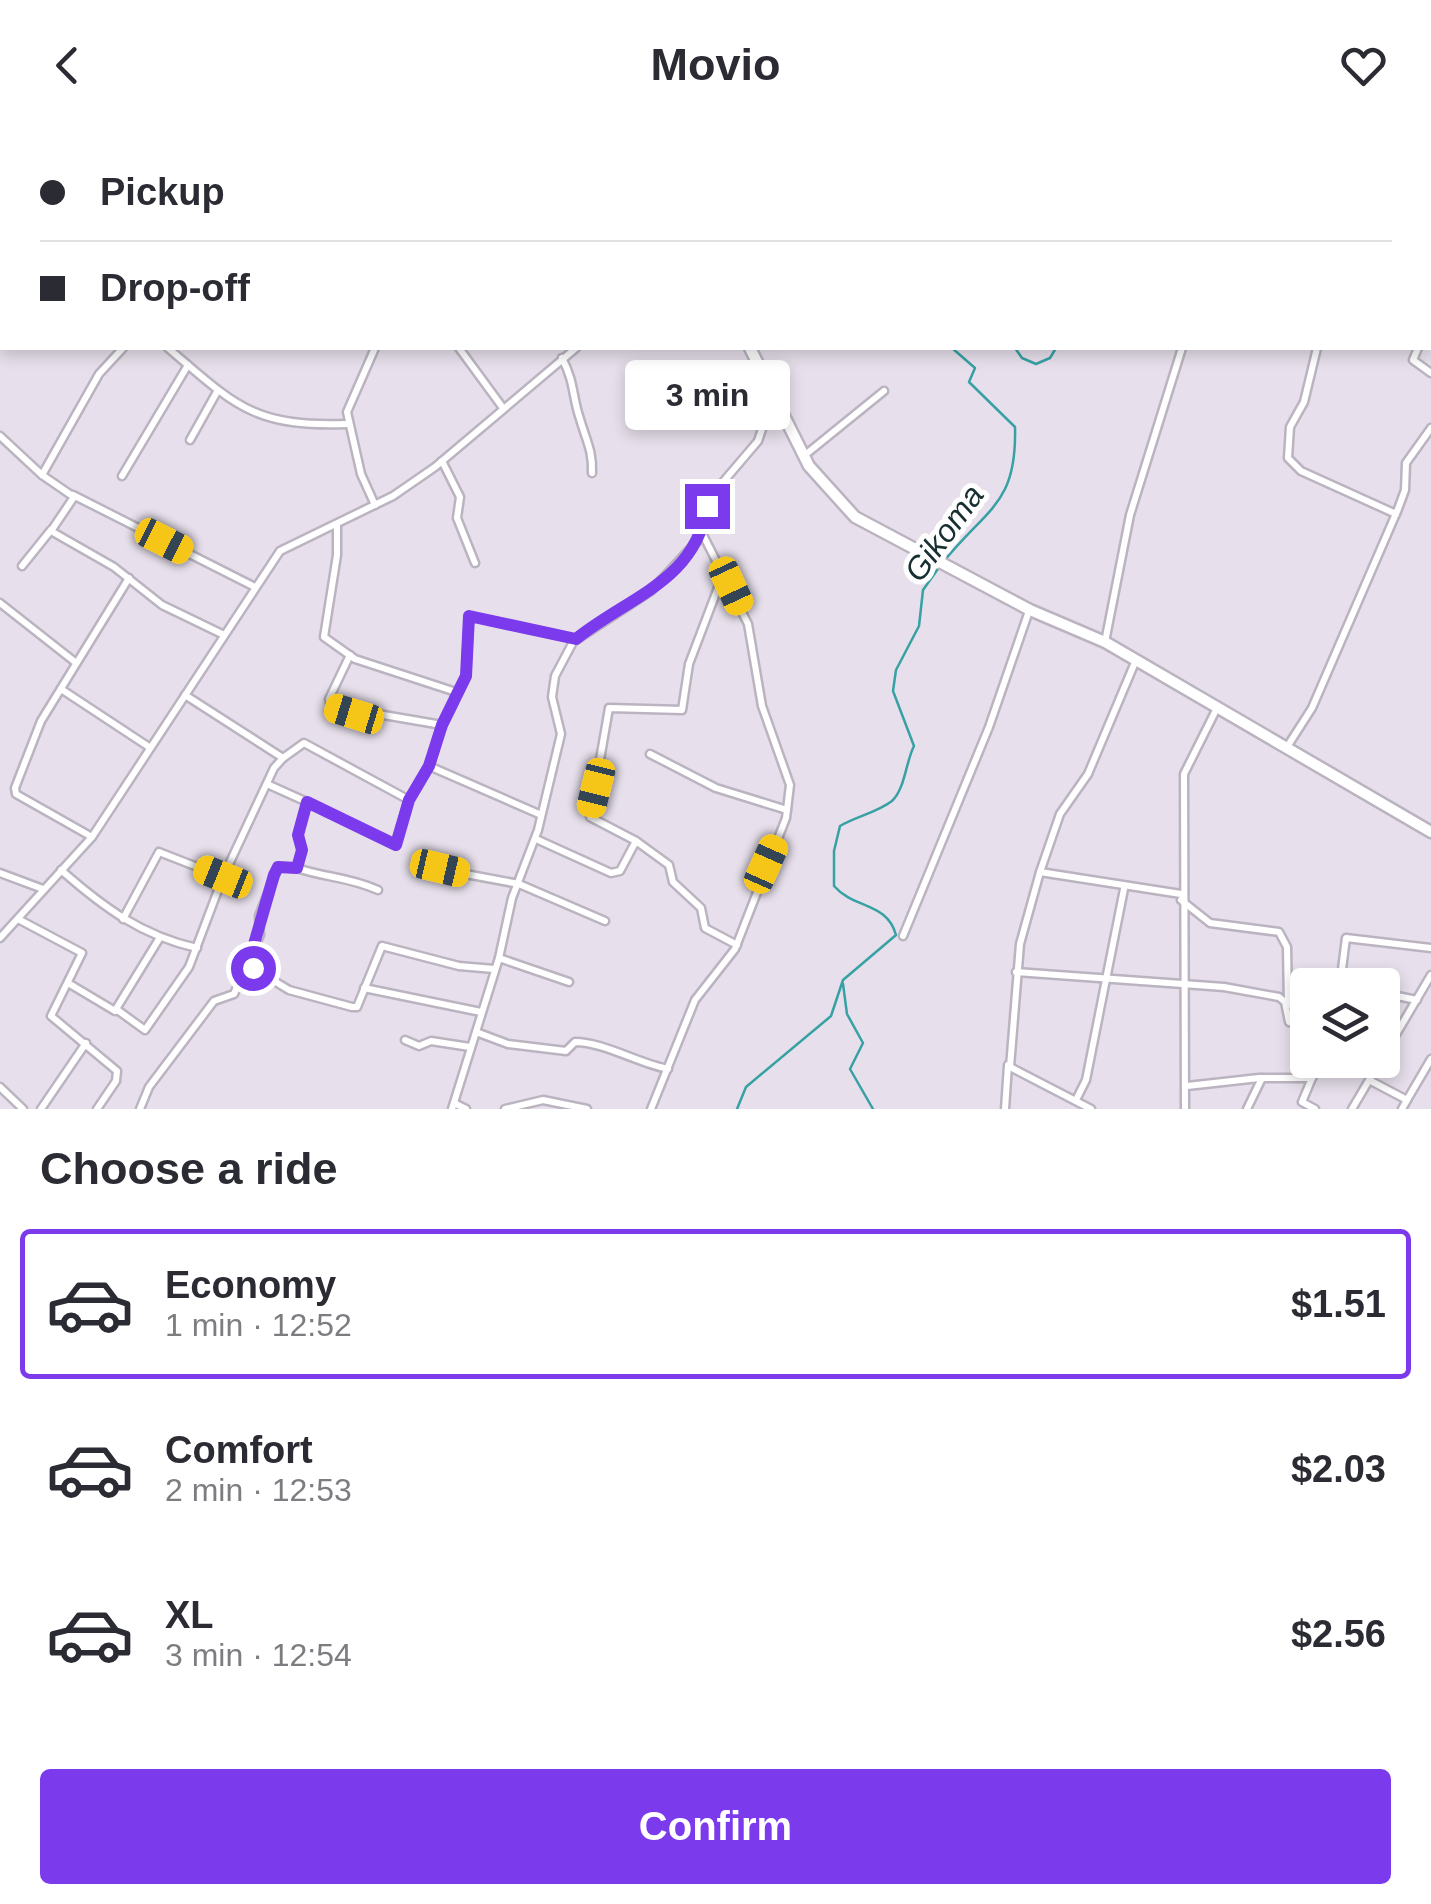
<!DOCTYPE html>
<meta charset="utf-8">
<style>
body{margin:0;font-family:Arial,sans-serif;background:#f2f2f3;color:#2b2b33;height:100vh;display:flex;flex-direction:column;font-size:38px;white-space:nowrap}
*{box-sizing:border-box;margin:0}
p{font-size:32px;color:#7c7c81}
.icon{flex:none;width:55px;height:55px;fill:none;stroke:currentColor;stroke-width:2;stroke-linecap:round;stroke-linejoin:round}
.map{position:relative;height:979px;overflow:hidden}
.panel{display:flex;flex-direction:column;background:#fff;flex:1}
.panel>*{flex:none}
.top-card{position:absolute;left:0px;top:0px;width:1432px;height:220px;box-shadow:0 5px 15px #0003;display:grid;align-content:center;height:220px;padding:0 40px;background:#fff}
.fabs{position:absolute;left:1290px;top:838px;display:grid;gap:20px}
.fabs a{display:grid;place-items:center;width:110px;height:110px;border-radius:10px;background:#fff;box-shadow:0 5px 15px #0003;font-size:50px}
.end{position:absolute;width:45px;height:45px;margin:-22px;border:12px solid #7c3aed;background:#fff;box-shadow:0 0 0 5px #fff}
.from{border-radius:50%}
.bubble{position:absolute;height:70px;border-radius:10px;background:#fff;box-shadow:0 5px 15px #0003;font-size:32px;font-weight:700;line-height:70px;text-align:center}
.car{position:absolute;width:30px;height:60px;margin:-30px -15px;border-radius:12px;box-shadow:0 0 8px 2px #0007;background:linear-gradient(#f5c518 24%,#345 0 40%,#f5c518 0 76%,#345 0 86%,#f5c518 0)}
.top-card b{display:flex;align-items:center;gap:35px;height:95px;font-size:38px}
.top-card b+b{border-top:2px solid #e1e1e2}
.top-card i{width:25px;height:25px;background:#2b2b33}
ul{padding:0;list-style:none}
li{display:flex;align-items:center;gap:30px;height:150px;margin:0 20px 15px;padding:0 20px;border:5px solid transparent;border-radius:10px}
li div{flex:1}
li b{display:block;font-size:38px}
li em{font-style:normal;font-weight:700}
li.active{border-color:#7c3aed}
li>.icon{width:90px;height:90px;stroke-width:1.5}
h2{padding:0 40px;font-size:45px;line-height:120px}
.action{display:flex;gap:20px;margin-top:auto;padding:20px 40px}
.action a{flex:1;height:115px;border-radius:10px;background:#7c3aed;color:#fff;font-size:40px;font-weight:700;line-height:115px;text-align:center}
header{display:flex;justify-content:space-between;align-items:center;height:130px;padding:0 40px;background:#fff;font-size:45px;font-weight:700}
.map>svg:first-child{display:block}
.lines{fill:none;stroke-linecap:round;stroke-linejoin:round}
.stream{stroke:#37a1a4;stroke-width:2.5}
.street-casing{stroke:#bbb4c0;stroke-width:11}
.primary-casing{stroke:#bbb4c0;stroke-width:15}
.street{stroke:#fff;stroke-width:6}
.primary{stroke:#fff;stroke-width:10}
.route{stroke:#7c3aed;stroke-width:12}
.labels{text-anchor:middle;dominant-baseline:central;stroke-width:10;stroke-linejoin:round;paint-order:stroke}
.water-label{font-size:32px;font-style:italic;fill:#172f30;stroke:#fff}
</style>
<header><svg class="icon" aria-label="back" viewBox="0 0 24 24"><path d="M15 5l-7 7 7 7"/></svg>Movio<svg class="icon" aria-label="heart" viewBox="0 0 24 24"><path d="M12 20l-8-8c-3-5 5-10 8-4 3-6 11-1 8 4z"/></svg></header>
<div class="map">
<svg width="1431" height="979" viewBox="0 0 1431 979">
<rect width="100%" height="100%" fill="#e7e0ec"/>
<g class="lines">
<g class="stream">
<polyline points="1069,2 1069,0"/>
<polyline points="1015,218 1022,228 1036,234 1050,228 1056,218"/>
<path d="M945,430C988,377 1017,374 1015,297L969,252L975,238L952,218"/>
<polyline points="843,854 847,884 863,913 850,939 873,979"/>
<path d="M737,979L746,957L831,886L843,850L896,805C887,772 854,779 834,756V721L840,696C857,686 876,683 892,671C905,659 906,631 914,616L893,561L896,540L919,496L923,460L940,436"/>
</g>
<g class="street-casing">
<g id="street">
<polyline points="518,0 519,2"/>
<polyline points="126,2 127,0"/>
<polyline points="234,2 234,0"/>
<polyline points="406,2 410,2"/>
<polyline points="645,2 679,0"/>
<polyline points="1247,2 1248,0"/>
<polyline points="0,73 2,75"/>
<polyline points="1430,123 1431,124"/>
<polyline points="0,182 2,177"/>
<polyline points="1430,196 1431,194"/>
<polyline points="123,218 99,244 42,345 74,367 51,401 114,437 162,475 222,504"/>
<path d="M168,218C236,276 253,297 347,294"/>
<polyline points="459,218 503,278"/>
<polyline points="1317,218 1304,272 1290,297 1288,328 1301,341 1396,384"/>
<polyline points="1418,218 1413,230 1431,243"/>
<path d="M562,228C575,253 572,266 580,289C586,310 593,321 592,343"/>
<polyline points="0,306 42,345"/>
<polyline points="190,310 218,260"/>
<polyline points="805,325 884,261"/>
<polyline points="442,331 460,367 457,388 475,433"/>
<polyline points="122,346 188,235"/>
<polyline points="73,365 255,457"/>
<polyline points="375,375 361,344 347,282 375,218"/>
<polyline points="337,394 337,425 324,507 355,529 456,562"/>
<polyline points="22,436 51,400"/>
<polyline points="0,473 75,532"/>
<polyline points="1105,512 1130,385 1182,218"/>
<polyline points="350,525 329,569 331,576 442,595 466,546 469,486 575,509"/>
<polyline points="61,559 149,617"/>
<polyline points="1287,617 1312,578 1398,379 1405,360 1406,333 1431,298"/>
<polyline points="650,624 716,658 787,680"/>
<polyline points="283,628 304,613 409,670 429,636 539,684"/>
<polyline points="429,636 442,595"/>
<polyline points="307,672 395,715 409,670"/>
<polyline points="92,707 16,664 15,658 41,591 129,448"/>
<polyline points="536,709 611,743 620,741 636,711 590,687 609,578 682,580 689,534 724,442"/>
<polyline points="636,711 669,735 673,752 701,778 705,798 737,815"/>
<path d="M297,738C326,748 346,746 378,760"/>
<polyline points="439,739 519,754 605,791"/>
<path d="M61,740C103,777 142,806 197,818"/>
<polyline points="1040,742 1181,764"/>
<polyline points="0,743 43,759"/>
<polyline points="1181,770 1210,793 1279,802 1287,817 1288,875"/>
<polyline points="18,789 82,823 51,886 117,941 116,951 97,979"/>
<polyline points="123,789 159,722 223,747"/>
<polyline points="903,806 989,597 1029,481"/>
<polyline points="0,808 92,707 280,421 393,366 435,337 576,218"/>
<polyline points="159,809 116,879 145,900 189,837 223,747 274,638 283,628 185,565"/>
<polyline points="499,828 569,852"/>
<polyline points="248,835 289,860 352,877 357,877 382,816 459,836 494,839"/>
<polyline points="1016,842 1224,857 1279,867 1285,872 1289,892 1308,896"/>
<polyline points="68,853 115,881"/>
<polyline points="1340,855 1346,808 1431,818"/>
<polyline points="364,858 481,882"/>
<polyline points="1382,863 1417,870"/>
<path d="M476,902L508,914L566,921L575,912C603,912 638,933 668,939"/>
<polyline points="405,910 419,916 431,911 470,917"/>
<polyline points="1312,948 1322,930"/>
<polyline points="1371,951 1407,970 1431,929"/>
<polyline points="1187,956 1259,948 1312,948 1302,972 1315,979"/>
<polyline points="0,957 23,979"/>
<polyline points="1076,970 1086,950 1124,759"/>
<polyline points="454,973 466,979"/>
<polyline points="41,979 86,913"/>
<polyline points="140,979 149,957 214,871 234,864 260,805 259,786 278,737 297,738 302,720 298,705 307,672 267,654"/>
<polyline points="452,979 499,828 512,768 538,700 561,604 552,567 555,546 573,512 651,461 702,406"/>
<polyline points="505,979 543,970 587,979"/>
<polyline points="651,979 695,870 735,819 786,688 790,655 762,576 748,494 703,405 712,365 758,311 773,266"/>
<polyline points="1005,979 1008,935"/>
<polyline points="1091,979 1010,937 1020,814 1040,742 1060,684 1088,644 1136,530"/>
<polyline points="1185,979 1184,644 1217,578"/>
<polyline points="1247,979 1262,948"/>
<polyline points="1352,979 1431,845"/>
<polyline points="1402,979 1407,970"/>
</g>
</g>
<g class="primary-casing">
<g id="primary">
<polyline points="640,0 642,2"/>
<polyline points="750,218 809,336 855,387 1030,480 1105,512 1431,702"/>
</g>
</g>
<use href="#street" class="street"/>
<use href="#primary" class="primary"/>
</g>
<g class="lines">
<path class="route" d="M253,838L248,835L274,745L278,737L297,738L302,720L298,705L307,672L396,715L409,670L429,636L442,595L466,546L469,486L576,509C628,467 696,451 707,376"/>
</g>
<g class="labels">
<g class="water-label">
<text transform="translate(944 403) rotate(-54)">Gikoma</text>
</g>
</g>
</svg>
<div class="fabs">
<a><svg class="icon" aria-label="layers" viewBox="0 0 24 24"><path d="M12 4l9 5-9 5-9-5zM3 14l9 5 9-5"/></svg></a>
</div>
<i class="end from" style="left:253px;top:838px"></i>
<i class="end" style="left:707px;top:376px"></i>
<div class="bubble" style="left:625px;top:230px;width:165px">3 min</div>
<i class="car" style="left:164px;top:411px;rotate:117deg"></i>
<i class="car" style="left:731px;top:456px;rotate:155deg"></i>
<i class="car" style="left:354px;top:584px;rotate:287deg"></i>
<i class="car" style="left:596px;top:658px;rotate:194deg"></i>
<i class="car" style="left:766px;top:734px;rotate:24deg"></i>
<i class="car" style="left:440px;top:738px;rotate:103deg"></i>
<i class="car" style="left:223px;top:747px;rotate:292deg"></i>
<div class="top-card">
<b><i class="from"></i>Pickup</b>
<b><i></i>Drop-off</b>
</div>
</div>
<section class="panel">
<h2>Choose a ride</h2>
<ul>
<li class="active"><svg class="icon" aria-label="car" viewBox="0 0 24 24"><path d="M5 17H2v-5l4-1 3-4h7l3 4 3 1v5h-3M9 17h6M6 11h13"/><circle cx="7" cy="17" r="2"/><circle cx="17" cy="17" r="2"/></svg><div><b>Economy</b><p>1 min · 12:52</p></div><em>$1.51</em></li>
<li><svg class="icon" aria-label="car" viewBox="0 0 24 24"><path d="M5 17H2v-5l4-1 3-4h7l3 4 3 1v5h-3M9 17h6M6 11h13"/><circle cx="7" cy="17" r="2"/><circle cx="17" cy="17" r="2"/></svg><div><b>Comfort</b><p>2 min · 12:53</p></div><em>$2.03</em></li>
<li><svg class="icon" aria-label="car" viewBox="0 0 24 24"><path d="M5 17H2v-5l4-1 3-4h7l3 4 3 1v5h-3M9 17h6M6 11h13"/><circle cx="7" cy="17" r="2"/><circle cx="17" cy="17" r="2"/></svg><div><b>XL</b><p>3 min · 12:54</p></div><em>$2.56</em></li>
</ul>
<div class="action"><a>Confirm</a></div>
</section>
